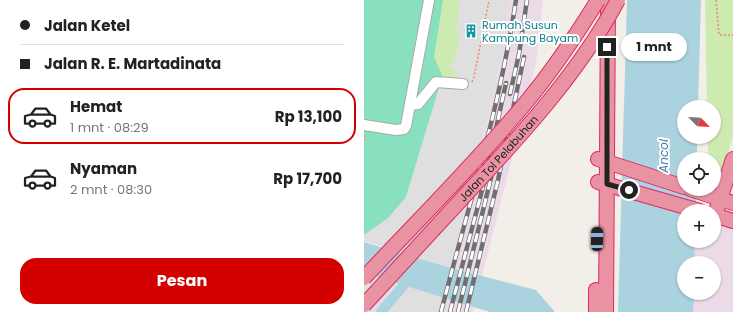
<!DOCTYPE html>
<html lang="id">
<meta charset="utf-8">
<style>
body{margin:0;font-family:Poppins,sans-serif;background:#f2f2f2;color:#222;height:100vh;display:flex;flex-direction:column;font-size:15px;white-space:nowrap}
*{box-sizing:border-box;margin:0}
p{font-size:13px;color:#767676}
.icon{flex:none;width:22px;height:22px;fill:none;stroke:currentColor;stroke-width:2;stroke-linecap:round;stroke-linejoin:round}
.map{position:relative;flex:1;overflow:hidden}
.side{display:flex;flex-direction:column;background:#fff;width:364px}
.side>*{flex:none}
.top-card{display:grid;align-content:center;height:88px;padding:0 20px;background:#fff}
.needle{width:26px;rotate:115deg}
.buttons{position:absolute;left:313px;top:100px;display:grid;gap:8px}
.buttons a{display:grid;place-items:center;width:44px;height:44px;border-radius:50%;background:#fff;box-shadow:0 1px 3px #0004;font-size:20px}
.end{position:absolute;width:18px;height:18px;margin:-9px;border:5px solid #222;background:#fff;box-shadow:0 0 0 2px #fff}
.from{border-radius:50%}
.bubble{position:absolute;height:28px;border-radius:14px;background:#fff;box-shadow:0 1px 3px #0004;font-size:13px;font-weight:700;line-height:28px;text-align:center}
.car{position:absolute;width:12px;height:24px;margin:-12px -6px;border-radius:5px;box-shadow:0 0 3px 1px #0007;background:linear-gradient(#222 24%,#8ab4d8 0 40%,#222 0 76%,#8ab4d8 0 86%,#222 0)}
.top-card b{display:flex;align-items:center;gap:14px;height:38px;font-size:15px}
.top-card b+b{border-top:1px solid #e0e0e0}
.top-card i{width:10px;height:10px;background:#222}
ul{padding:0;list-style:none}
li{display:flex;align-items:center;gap:12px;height:56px;margin:0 8px 6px;padding:0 12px;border:2px solid transparent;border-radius:16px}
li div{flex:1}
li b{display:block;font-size:15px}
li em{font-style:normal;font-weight:700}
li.current{border-color:#d40000}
li>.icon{width:36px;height:36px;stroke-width:1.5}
.button{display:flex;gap:8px;margin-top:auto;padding:8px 20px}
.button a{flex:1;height:46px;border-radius:16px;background:#d40000;color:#fff;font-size:16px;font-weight:700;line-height:46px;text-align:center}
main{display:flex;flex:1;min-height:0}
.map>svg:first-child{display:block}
.residential{fill:#e0dfdf}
.industrial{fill:#ebdbe8}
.grass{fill:#cdebb0}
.pitch{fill:#88e0be}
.water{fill:#aad3df}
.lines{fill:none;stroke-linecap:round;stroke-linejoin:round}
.canal{stroke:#aad3df;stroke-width:10}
.minor-casing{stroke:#a9a9a9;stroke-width:12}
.highway-casing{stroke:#dc2a67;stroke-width:16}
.path{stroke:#fa8072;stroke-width:1.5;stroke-dasharray:2 2;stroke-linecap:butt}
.minor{stroke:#fff;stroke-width:10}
.highway{stroke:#e892a2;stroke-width:14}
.rail-casing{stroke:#707070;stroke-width:4.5}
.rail{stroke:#fff;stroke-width:3;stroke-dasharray:9;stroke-linecap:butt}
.highway-bridge-casing{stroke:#dc2a67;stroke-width:16;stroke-linecap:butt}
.highway-bridge{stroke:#e892a2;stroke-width:14}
.route{stroke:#222;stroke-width:5}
.labels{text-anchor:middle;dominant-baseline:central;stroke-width:4;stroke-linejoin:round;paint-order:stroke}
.culture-label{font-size:11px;fill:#0d838f;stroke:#fff;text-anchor:start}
.street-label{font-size:11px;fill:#222;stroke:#fff}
.water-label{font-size:12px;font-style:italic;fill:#4a7aab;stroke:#fff}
</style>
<main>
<section class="side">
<div class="top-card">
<b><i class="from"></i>Jalan Ketel</b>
<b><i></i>Jalan R. E. Martadinata</b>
</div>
<ul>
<li class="current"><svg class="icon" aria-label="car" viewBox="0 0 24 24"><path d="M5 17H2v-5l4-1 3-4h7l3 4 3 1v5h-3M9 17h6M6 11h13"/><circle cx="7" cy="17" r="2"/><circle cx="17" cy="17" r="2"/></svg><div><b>Hemat</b><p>1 mnt · 08:29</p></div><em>Rp 13,100</em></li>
<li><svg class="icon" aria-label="car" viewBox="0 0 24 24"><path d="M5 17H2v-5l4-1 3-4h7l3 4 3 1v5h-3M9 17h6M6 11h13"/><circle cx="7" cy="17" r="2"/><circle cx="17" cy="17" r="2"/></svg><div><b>Nyaman</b><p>2 mnt · 08:30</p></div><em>Rp 17,700</em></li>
</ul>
<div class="button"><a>Pesan</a></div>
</section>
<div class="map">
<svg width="369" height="312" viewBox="0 0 369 312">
<rect width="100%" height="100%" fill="#f2efe9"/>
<g class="residential">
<polygon points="79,0 145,0 138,57 87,268 0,241 0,235 42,197 75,88 78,75"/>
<polygon points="0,273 79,296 75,312 0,312"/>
</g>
<g class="industrial">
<polygon points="145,0 179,0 172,64 109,312 75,312 138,57"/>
<polygon points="350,220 369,227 369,312 328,312 329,293 350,293 350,263 329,263 330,241 350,241"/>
</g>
<g class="grass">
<polygon points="71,0 96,0 92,30 96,30 92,59 87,64 85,69 93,71 91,80 75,76 69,77"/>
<polygon points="341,0 369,0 369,136 358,174 350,181 350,159 344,159 344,137 350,137 350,107 343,107"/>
</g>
<polygon class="pitch" points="0,0 79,0 70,57 78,75 75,88 42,197 24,218 0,235"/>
<g class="water">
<polygon points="263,0 337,0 334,107 320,107 320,137 333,137 333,159 320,159 320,189 332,189 332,211 320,211 320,241 331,241 330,263 320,263 320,293 330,293 329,312 254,312"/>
<polygon points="0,242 87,268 172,290 191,312 126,312 0,273"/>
</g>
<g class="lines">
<polyline class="canal" points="17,312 46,278"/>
<g class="minor-casing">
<g id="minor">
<polyline points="46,105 54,104 72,82 99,84"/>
<polyline points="0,125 32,130 40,129 42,126 65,0"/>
</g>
</g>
<g class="highway-casing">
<g id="highway">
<polyline points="234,159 320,187"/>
<polyline points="234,182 336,211"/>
<polyline points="326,189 369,203"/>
<polyline points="350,215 369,221"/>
<polyline points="351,215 369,159"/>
<polyline points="232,312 232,290"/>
<polyline points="242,312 244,0"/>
</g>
</g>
<g class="path">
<polyline points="352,0 355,35 369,35"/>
<polyline points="108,82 110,77 125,0"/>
<polyline points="0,141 1,135"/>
</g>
<use href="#minor" class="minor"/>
<use href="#highway" class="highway"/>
<g class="rail-casing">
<g id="rail">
<polyline points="146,94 155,54 163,0"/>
<path d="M77,312C104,208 136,106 152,0"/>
<polyline points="86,312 121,179 142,83"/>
<polyline points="94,312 128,174"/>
<polyline points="102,312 134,180 160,57"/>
</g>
</g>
<use href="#rail" class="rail"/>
<g class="highway-bridge-casing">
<g id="highway-bridge">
<path d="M0,278C53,221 109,166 159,106C187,73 211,37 234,0"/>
<path id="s1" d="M0,305C35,267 70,229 105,191C160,132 216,71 254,0"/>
</g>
</g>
<use href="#highway-bridge" class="highway-bridge"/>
</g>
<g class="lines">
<polyline class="route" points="243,47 243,184 265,190"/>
</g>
<defs>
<g id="building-bare" transform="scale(1.08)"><path d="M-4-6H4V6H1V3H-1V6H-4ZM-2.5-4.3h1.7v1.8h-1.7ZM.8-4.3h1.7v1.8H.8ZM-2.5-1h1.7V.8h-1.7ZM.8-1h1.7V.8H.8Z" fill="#0f9aa8" stroke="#fff" stroke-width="2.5" paint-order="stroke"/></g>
</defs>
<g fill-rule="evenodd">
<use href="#building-bare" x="107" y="31"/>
</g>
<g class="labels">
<g class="culture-label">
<text x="118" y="25">Rumah Susun<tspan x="118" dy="13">Kampung Bayam</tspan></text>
</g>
<g class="street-label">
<text stroke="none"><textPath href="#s1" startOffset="199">Jalan Tol Pelabuhan</textPath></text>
</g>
<g class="water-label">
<text transform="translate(299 156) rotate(-90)">Ancol</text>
</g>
</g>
</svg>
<div class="buttons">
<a><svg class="needle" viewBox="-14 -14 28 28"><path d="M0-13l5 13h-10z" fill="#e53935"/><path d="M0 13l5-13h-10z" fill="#767676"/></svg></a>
<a><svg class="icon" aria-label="locate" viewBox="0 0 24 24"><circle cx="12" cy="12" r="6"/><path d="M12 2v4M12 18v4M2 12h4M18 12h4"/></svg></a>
<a>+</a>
<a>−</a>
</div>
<i class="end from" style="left:265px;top:190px"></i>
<i class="end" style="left:243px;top:47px"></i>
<div class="bubble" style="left:257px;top:33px;width:66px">1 mnt</div>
<i class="car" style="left:233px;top:239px;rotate:1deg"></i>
</div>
</main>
